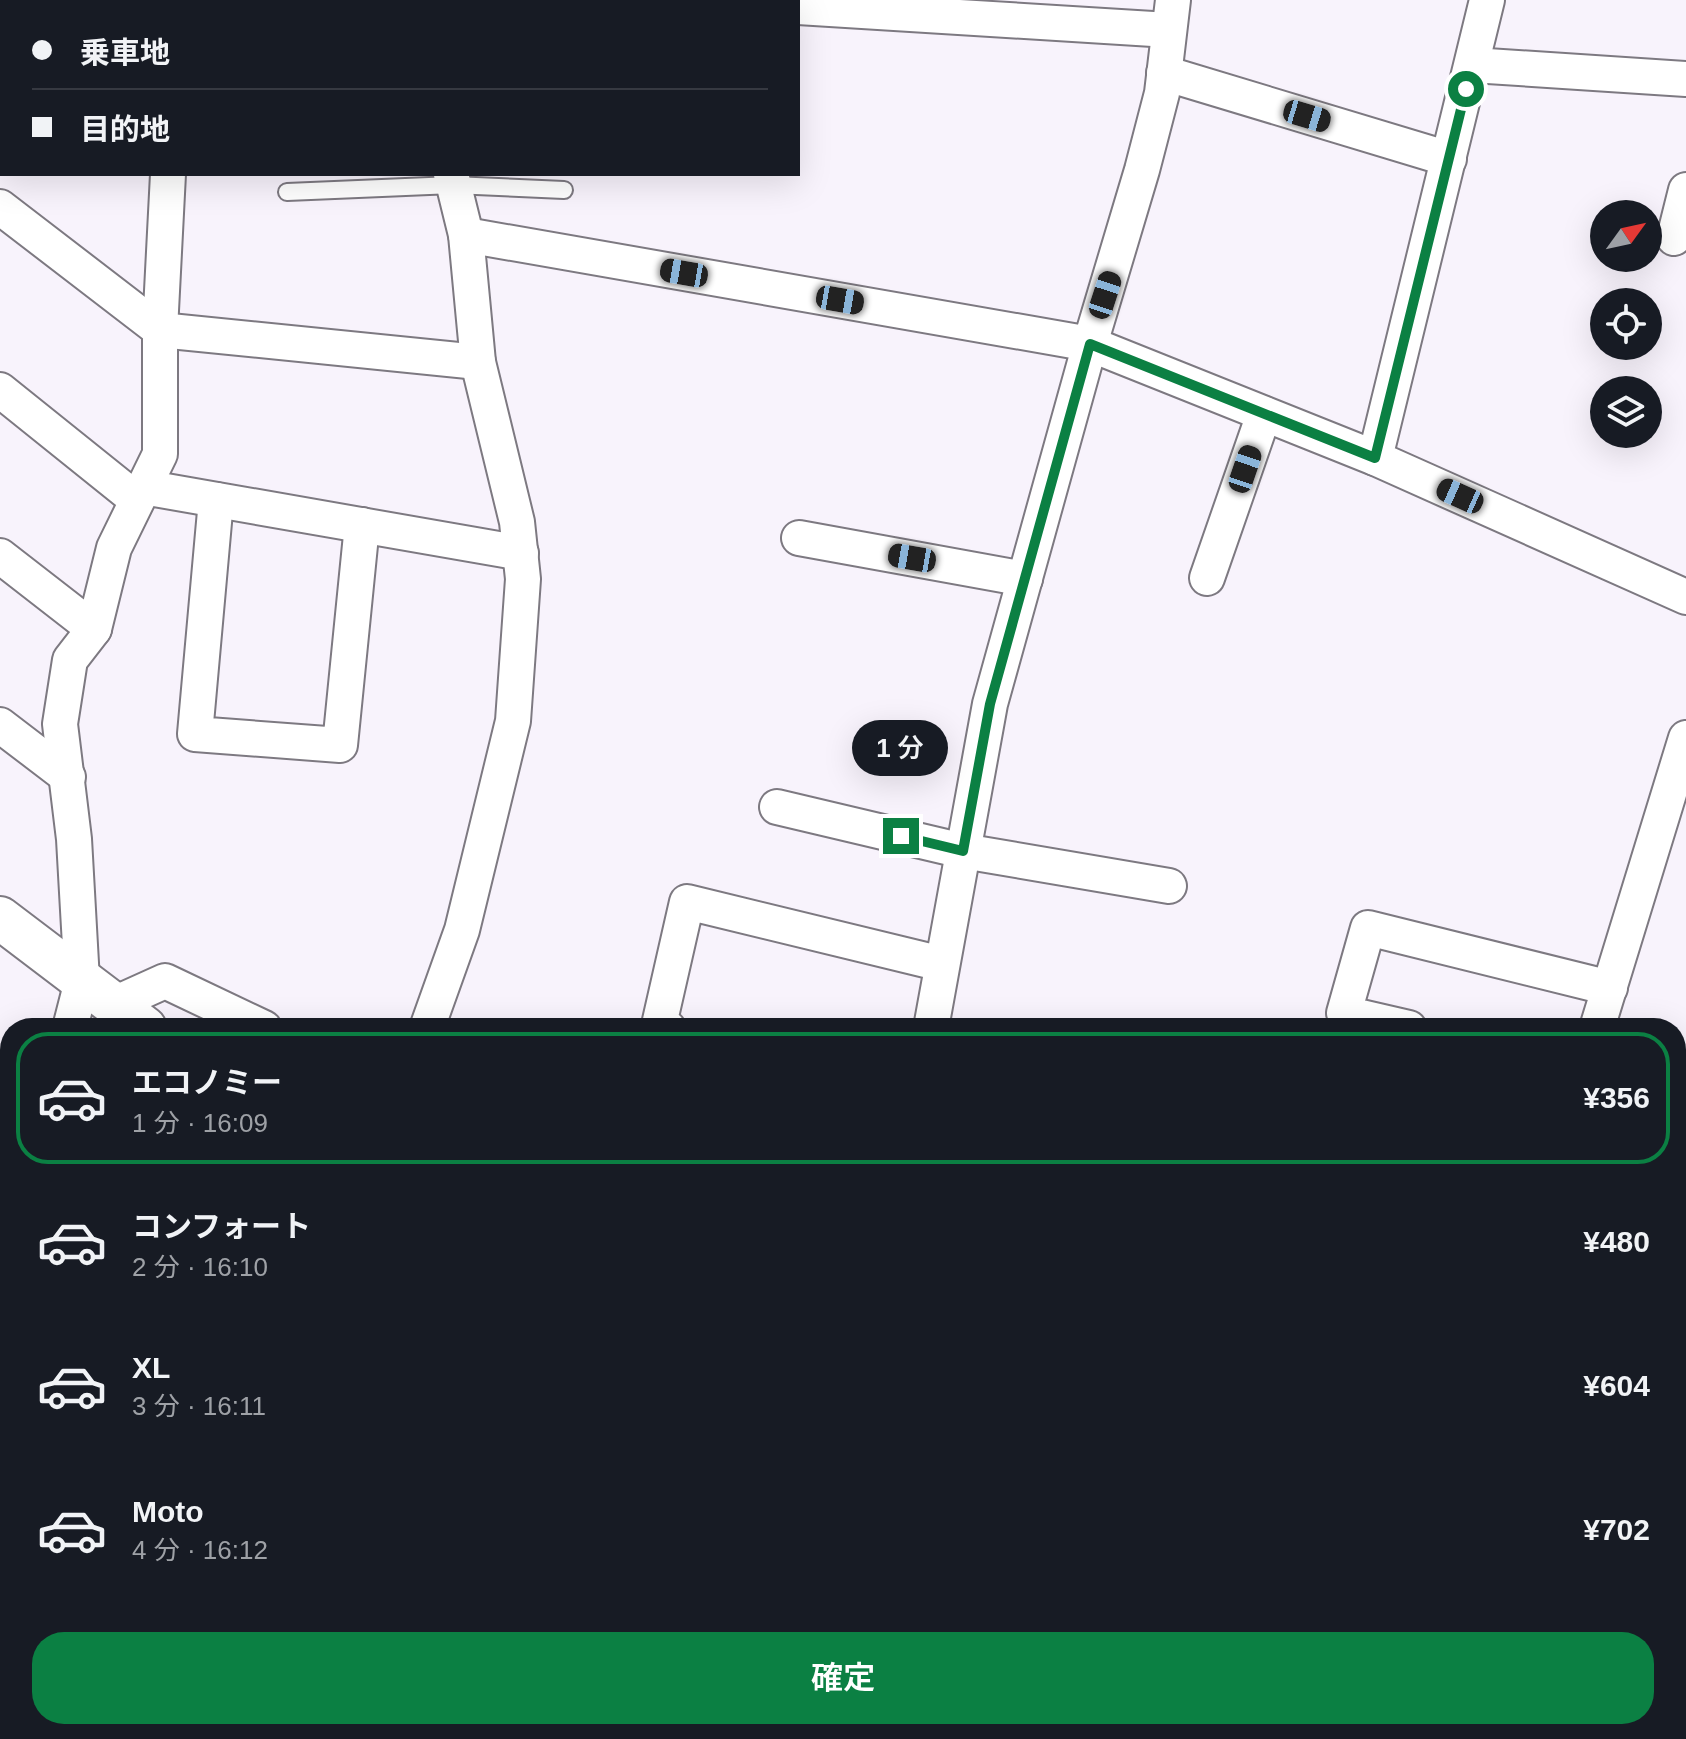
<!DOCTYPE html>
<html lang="ja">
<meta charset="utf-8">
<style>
body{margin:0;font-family:Helvetica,"Noto Sans JP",sans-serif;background:#20242c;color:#f1f3f6;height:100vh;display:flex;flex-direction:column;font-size:30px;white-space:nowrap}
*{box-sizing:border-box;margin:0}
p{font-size:26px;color:#9ea1a6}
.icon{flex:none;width:44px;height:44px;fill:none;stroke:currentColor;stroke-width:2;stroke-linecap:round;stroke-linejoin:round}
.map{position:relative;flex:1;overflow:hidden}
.sheet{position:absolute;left:0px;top:1018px;width:1686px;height:722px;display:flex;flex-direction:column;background:#171b24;border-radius:32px 32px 0 0;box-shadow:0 8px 32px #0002}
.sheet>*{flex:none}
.guide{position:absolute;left:0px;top:0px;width:800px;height:176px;box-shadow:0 8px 32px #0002;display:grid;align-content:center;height:176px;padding:0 32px;background:#171b24}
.needle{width:52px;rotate:57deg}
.buttons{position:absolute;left:1590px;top:200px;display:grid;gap:16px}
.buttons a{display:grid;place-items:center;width:72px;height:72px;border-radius:50%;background:#171b24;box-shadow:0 8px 32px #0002;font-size:40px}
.end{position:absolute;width:36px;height:36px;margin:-18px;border:10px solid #0b8043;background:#fff;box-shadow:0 0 0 4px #fff}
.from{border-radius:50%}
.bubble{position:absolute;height:56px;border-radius:28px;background:#171b24;box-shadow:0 8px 32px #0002;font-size:26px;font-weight:600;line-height:56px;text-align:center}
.car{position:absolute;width:24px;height:48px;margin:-24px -12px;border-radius:10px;box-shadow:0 0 6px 2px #0007;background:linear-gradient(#222 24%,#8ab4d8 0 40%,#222 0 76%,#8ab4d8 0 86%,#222 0)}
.guide b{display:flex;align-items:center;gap:28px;height:76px;font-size:30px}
.guide b+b{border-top:2px solid #363941}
.guide i{width:20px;height:20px;background:#f1f3f6}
ul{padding:14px 0 0;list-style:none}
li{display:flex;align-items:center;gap:24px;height:132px;margin:0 16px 12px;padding:0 16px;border:4px solid transparent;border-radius:32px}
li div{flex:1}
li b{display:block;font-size:30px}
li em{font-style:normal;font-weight:600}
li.active{border-color:#0b8043}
li>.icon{width:72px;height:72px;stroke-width:1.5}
.cta{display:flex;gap:16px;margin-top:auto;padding:16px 32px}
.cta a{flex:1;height:92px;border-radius:32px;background:#0b8043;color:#fff;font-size:32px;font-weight:600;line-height:92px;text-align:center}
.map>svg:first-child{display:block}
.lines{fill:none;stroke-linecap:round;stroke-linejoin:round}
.stream{stroke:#e0c5fa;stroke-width:10}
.service-casing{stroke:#7d7981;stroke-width:20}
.minor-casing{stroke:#7d7981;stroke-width:38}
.tertiary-casing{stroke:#7d7981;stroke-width:46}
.service{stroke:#fff;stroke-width:16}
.minor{stroke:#fff;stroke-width:34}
.tertiary{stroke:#fff;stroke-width:42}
.route{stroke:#0b8043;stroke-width:10}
</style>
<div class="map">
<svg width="1686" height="1739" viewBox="0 0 1686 1739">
<rect width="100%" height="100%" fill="#f8f3fc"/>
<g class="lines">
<polyline class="stream" points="107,1730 108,1739"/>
<g class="service-casing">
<g id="service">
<polyline points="287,192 453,185 564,190"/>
<polyline points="1676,1092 1686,1096"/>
<polyline points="1676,1312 1686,1316"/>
</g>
</g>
<g class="minor-casing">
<g id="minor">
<polyline points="161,0 163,2"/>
<polyline points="421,0 421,2"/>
<polyline points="688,0 717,2"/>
<polyline points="1487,0 1375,458 1686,597"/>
<polyline points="798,7 1169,30"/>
<polyline points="0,39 2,40"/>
<polyline points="1472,65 1686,79"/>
<polyline points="1164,73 1449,159"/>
<polyline points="0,207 160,330 478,362"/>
<polyline points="466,235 1090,344 1375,458"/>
<polyline points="1674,238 1686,190"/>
<polyline points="0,390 137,500"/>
<polyline points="143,487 521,553"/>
<polyline points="216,500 195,734 340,745 362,525"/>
<polyline points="799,538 1025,579"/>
<polyline points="0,556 94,629"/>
<polyline points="1207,578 1264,414"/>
<polyline points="0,725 68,777"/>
<polyline points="777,807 963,851 1169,886"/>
<polyline points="114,1004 165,981 264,1028"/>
<polyline points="70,1028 82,981 74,839 60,724 70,660 94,629 114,548 160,454 160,330 168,174"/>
<polyline points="427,1028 462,930 513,721 523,579 517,522 478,362 466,235 451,174"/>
<polyline points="668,1028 659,1025 687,902 942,964"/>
<polyline points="931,1028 990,704 1090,344 1142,170 1162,93 1173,0"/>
<polyline points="1409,1028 1344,1013 1368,928 1610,988"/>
<polyline points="1597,1028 1686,738"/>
<polyline points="0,1131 10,1135"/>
<polyline points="0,1291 10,1281"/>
<polyline points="0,1392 10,1433"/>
<polyline points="4,1739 10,1676"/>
<polyline points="367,1739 367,1730"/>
<polyline points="1180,1739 1185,1730"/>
</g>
</g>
<g class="tertiary-casing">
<g id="tertiary">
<polyline points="0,918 145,1028"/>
<polyline points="1676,1666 1686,1672"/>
</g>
</g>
<use href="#service" class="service"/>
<use href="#minor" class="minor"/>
<use href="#tertiary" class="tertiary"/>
</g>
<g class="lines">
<polyline class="route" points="901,836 963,851 990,704 1090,344 1375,458 1466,89"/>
</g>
</svg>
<div class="buttons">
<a><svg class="needle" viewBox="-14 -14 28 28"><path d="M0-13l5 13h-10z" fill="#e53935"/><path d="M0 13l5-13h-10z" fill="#9ea1a6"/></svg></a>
<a><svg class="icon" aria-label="locate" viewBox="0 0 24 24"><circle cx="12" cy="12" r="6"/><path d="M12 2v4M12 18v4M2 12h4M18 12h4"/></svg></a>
<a><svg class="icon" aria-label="layers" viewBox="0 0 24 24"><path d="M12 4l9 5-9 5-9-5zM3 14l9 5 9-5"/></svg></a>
</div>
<i class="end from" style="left:1466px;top:89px"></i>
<i class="end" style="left:901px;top:836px"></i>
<div class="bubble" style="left:852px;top:720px;width:96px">1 分</div>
<i class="car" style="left:1307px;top:116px;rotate:107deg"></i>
<i class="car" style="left:684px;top:273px;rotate:280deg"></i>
<i class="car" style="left:1105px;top:295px;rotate:18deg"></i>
<i class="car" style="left:840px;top:300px;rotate:100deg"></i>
<i class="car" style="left:1245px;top:469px;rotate:19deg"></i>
<i class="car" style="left:1460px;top:496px;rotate:294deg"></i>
<i class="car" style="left:912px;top:558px;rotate:280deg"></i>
<div class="guide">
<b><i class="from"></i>乗車地</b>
<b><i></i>目的地</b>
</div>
<section class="sheet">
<ul>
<li class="active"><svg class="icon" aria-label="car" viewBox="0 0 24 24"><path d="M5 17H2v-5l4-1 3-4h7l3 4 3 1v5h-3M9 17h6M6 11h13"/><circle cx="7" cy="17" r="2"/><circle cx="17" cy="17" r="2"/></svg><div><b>エコノミー</b><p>1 分 · 16:09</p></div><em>¥356</em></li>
<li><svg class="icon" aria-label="car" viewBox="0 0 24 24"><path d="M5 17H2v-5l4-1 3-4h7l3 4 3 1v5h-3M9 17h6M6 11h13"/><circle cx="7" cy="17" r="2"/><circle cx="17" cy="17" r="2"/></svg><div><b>コンフォート</b><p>2 分 · 16:10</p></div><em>¥480</em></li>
<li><svg class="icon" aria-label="car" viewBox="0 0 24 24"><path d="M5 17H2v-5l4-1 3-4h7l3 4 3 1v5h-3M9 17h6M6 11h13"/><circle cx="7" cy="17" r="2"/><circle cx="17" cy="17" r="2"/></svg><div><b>XL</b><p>3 分 · 16:11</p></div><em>¥604</em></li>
<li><svg class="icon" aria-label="car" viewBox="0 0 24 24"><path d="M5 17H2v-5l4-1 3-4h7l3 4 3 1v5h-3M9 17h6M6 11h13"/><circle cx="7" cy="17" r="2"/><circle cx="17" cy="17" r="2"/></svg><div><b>Moto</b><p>4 分 · 16:12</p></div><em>¥702</em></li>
</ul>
<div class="cta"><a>確定</a></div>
</section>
</div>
